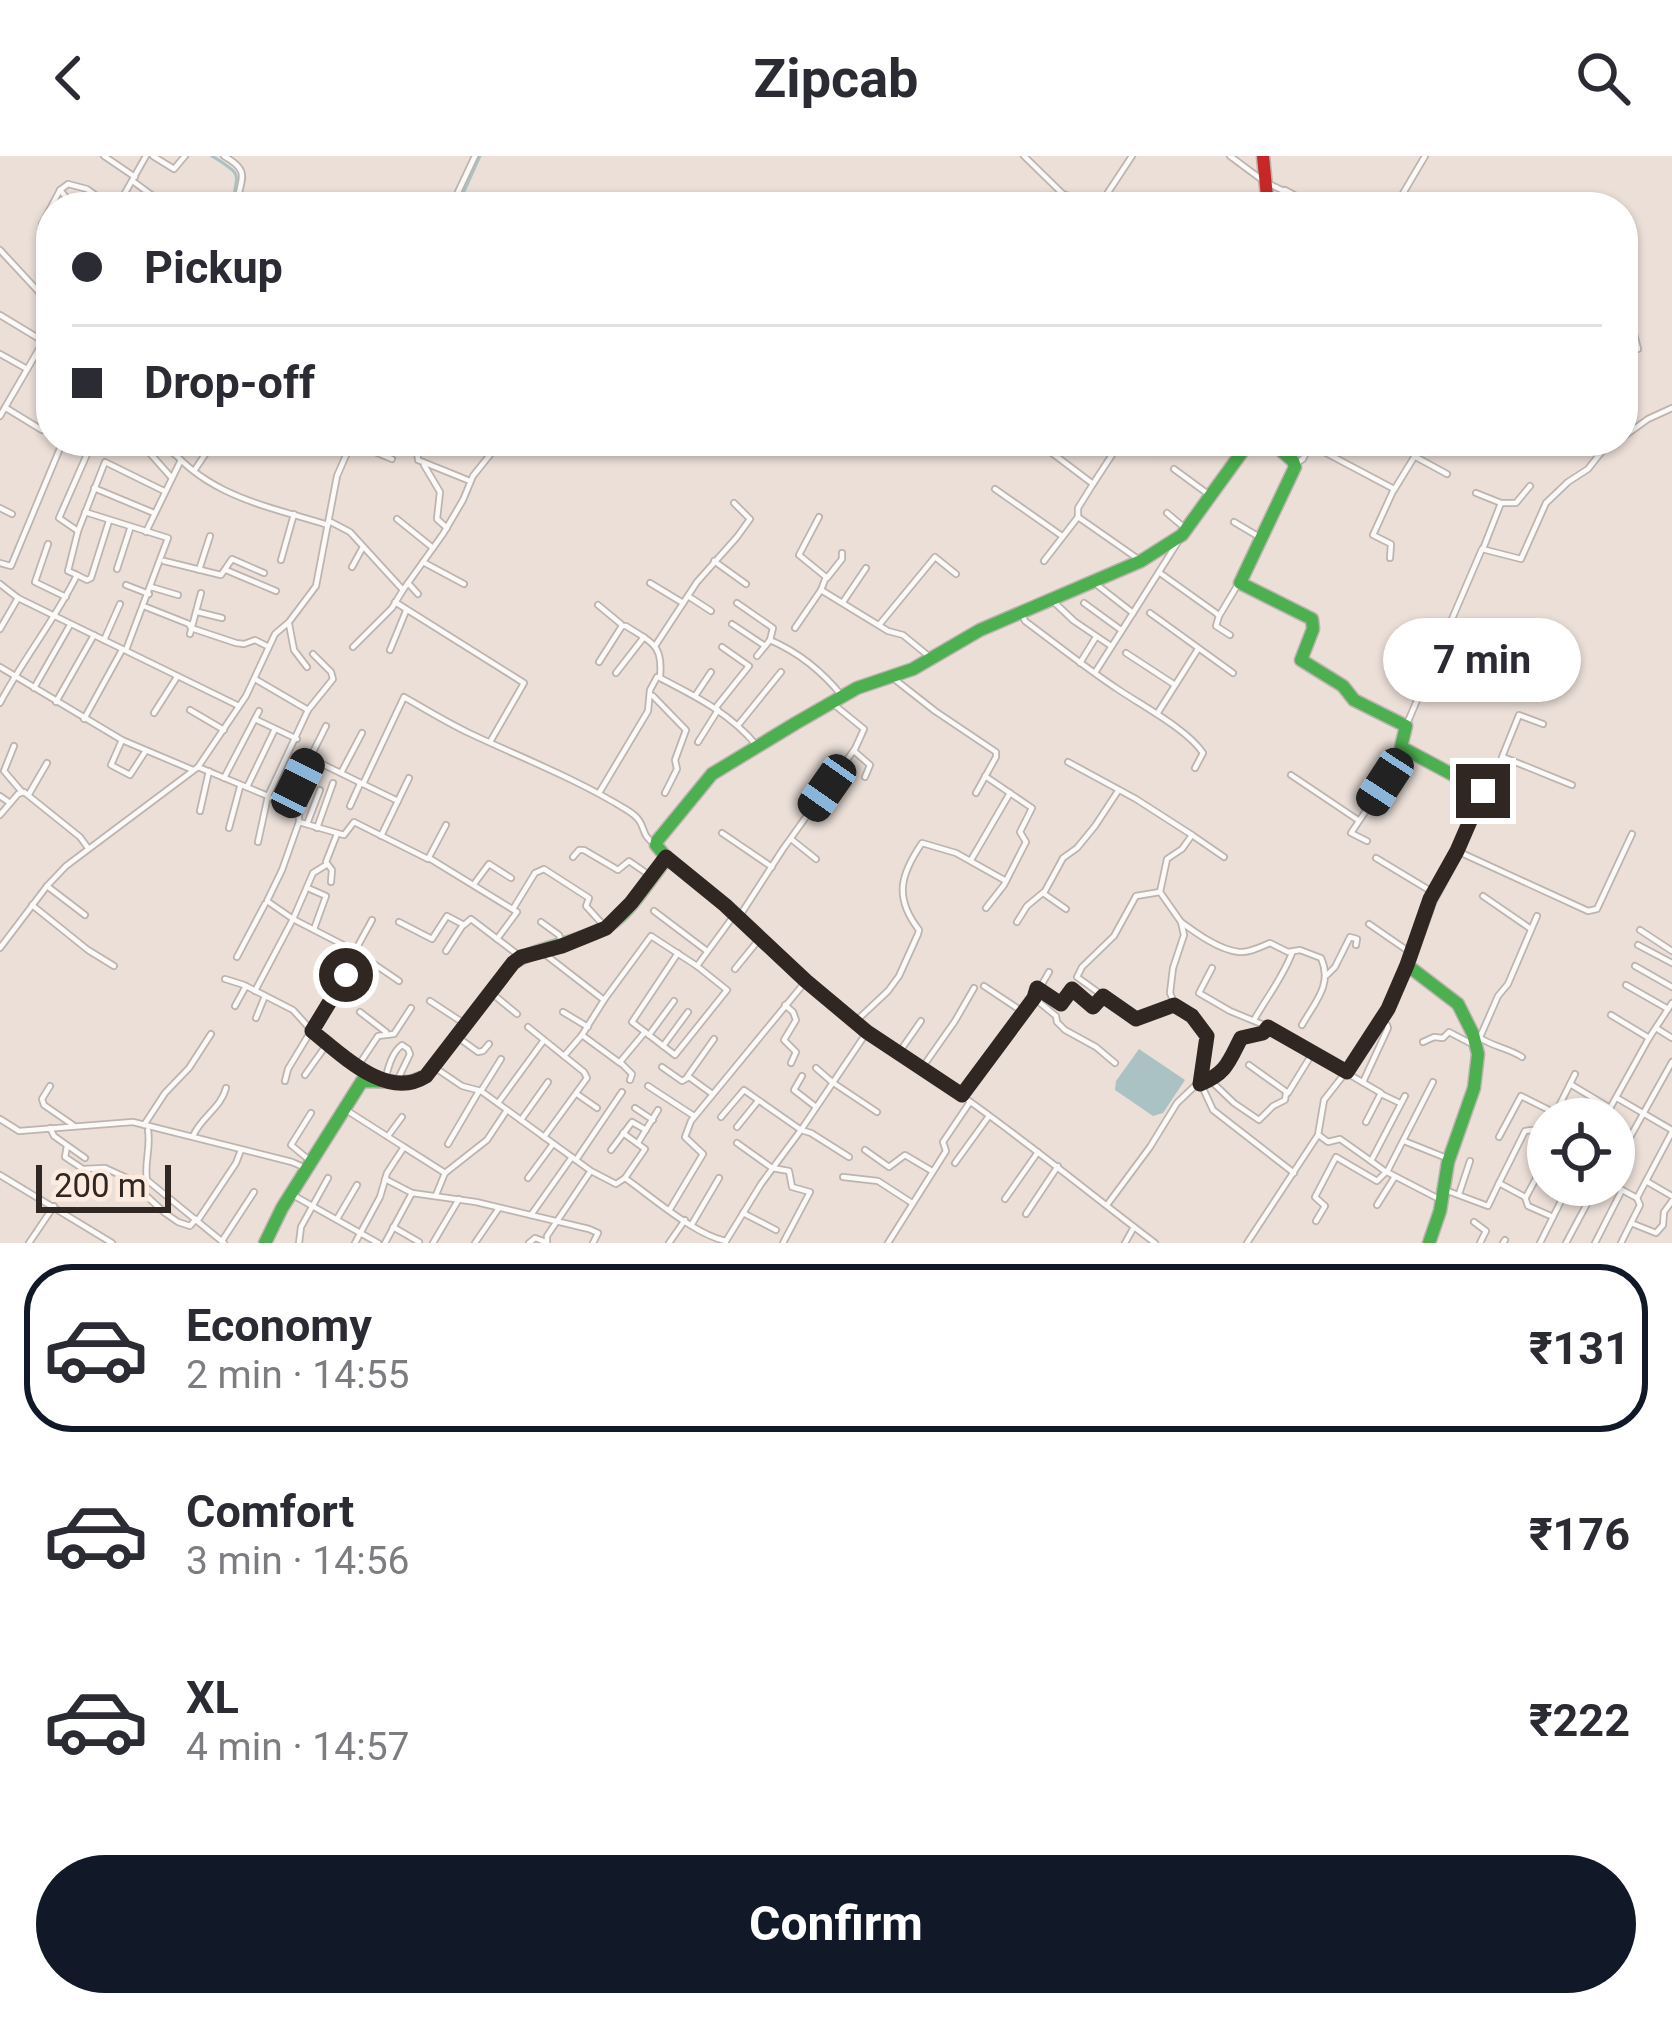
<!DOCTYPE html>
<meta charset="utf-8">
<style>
body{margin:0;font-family:Roboto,sans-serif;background:#f7f7f7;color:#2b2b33;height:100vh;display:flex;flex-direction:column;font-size:45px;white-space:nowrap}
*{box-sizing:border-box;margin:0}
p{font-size:39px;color:#7c7c81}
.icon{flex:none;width:66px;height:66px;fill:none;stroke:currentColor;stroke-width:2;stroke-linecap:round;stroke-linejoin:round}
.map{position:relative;height:1087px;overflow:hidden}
.details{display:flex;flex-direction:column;background:#fff;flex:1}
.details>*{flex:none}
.hud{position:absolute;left:36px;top:36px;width:1602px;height:264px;border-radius:48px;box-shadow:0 3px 9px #0004;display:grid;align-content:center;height:264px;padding:0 36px;background:#fff}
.fabs{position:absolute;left:1527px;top:942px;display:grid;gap:24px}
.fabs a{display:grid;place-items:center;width:108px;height:108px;border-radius:50%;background:#fff;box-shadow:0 3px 9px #0004;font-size:60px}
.scale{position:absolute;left:36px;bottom:30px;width:135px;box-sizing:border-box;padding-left:12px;border:6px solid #302722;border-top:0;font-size:33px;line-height:42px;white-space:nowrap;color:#302722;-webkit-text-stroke:9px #fdebe0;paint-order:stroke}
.end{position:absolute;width:54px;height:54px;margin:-27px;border:15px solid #302722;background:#fff;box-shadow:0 0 0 6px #fff}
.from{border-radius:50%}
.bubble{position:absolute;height:84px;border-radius:42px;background:#fff;box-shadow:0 3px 9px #0004;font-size:39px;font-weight:700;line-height:84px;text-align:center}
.car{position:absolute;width:36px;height:72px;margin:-36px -18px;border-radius:15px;box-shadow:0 0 9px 3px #0007;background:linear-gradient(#222 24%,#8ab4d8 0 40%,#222 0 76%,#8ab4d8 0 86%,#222 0)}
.hud b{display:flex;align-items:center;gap:42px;height:114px;font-size:45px}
.hud b+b{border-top:3px solid #e1e1e2}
.hud i{width:30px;height:30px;background:#2b2b33}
ul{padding:21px 0 0;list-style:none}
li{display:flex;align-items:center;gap:36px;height:168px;margin:0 24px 18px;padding:0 12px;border:6px solid transparent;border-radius:48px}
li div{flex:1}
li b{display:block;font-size:45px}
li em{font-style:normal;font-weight:700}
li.selected{border-color:#111827}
li>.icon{width:108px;height:108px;stroke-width:1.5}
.action{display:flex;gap:24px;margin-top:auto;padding:24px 36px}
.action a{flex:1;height:138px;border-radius:72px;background:#111827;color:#fff;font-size:48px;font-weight:700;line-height:138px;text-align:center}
header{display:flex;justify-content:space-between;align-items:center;height:156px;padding:0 36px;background:#fff;font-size:54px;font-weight:700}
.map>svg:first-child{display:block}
.water{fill:#abc2c4}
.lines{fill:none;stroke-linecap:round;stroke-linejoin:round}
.stream{stroke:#abc2c4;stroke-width:3}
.street-casing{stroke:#bdb4af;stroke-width:8}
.fast-casing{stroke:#bdb4af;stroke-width:15}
.jam-casing{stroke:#bdb4af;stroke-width:15}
.street{stroke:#fcfaf9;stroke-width:4.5}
.fast{stroke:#4caf50;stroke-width:12}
.jam{stroke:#c62828;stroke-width:12}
.route{stroke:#302722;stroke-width:15}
</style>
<header><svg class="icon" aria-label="back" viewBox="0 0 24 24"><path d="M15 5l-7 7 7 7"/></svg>Zipcab<svg class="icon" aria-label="search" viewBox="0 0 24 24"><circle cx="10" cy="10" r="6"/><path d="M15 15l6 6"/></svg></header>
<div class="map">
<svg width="1672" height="1087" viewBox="0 0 1672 1087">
<rect width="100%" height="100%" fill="#ebdfd8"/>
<polygon class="water" points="1139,893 1185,924 1163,957 1153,960 1115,934 1116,925"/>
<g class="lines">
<g class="stream">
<path d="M212,0C248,22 234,17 233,51"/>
<polyline points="457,51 480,0"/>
</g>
<g class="street-casing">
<g id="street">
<polyline points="104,0 135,21"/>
<polyline points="153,0 174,13 185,0"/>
<path d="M224,0C254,17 238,24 237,51"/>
<polyline points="1024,0 1063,38"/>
<polyline points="1230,0 1265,26 1284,35"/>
<polyline points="134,26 168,51"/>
<polyline points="60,34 74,51"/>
<polyline points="117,51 146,0"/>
<polyline points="451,51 475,0"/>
<polyline points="1052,51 1063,38 1099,50 1132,0"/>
<polyline points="1278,51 1285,34 1317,51"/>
<polyline points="1395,51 1425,0"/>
<polyline points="42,68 60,34 68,28 87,33 112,51"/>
<polyline points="0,94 51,149"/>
<polyline points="0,159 43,185"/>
<polyline points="1623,168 1628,167 1632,170 1638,193"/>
<polyline points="49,171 51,154"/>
<polyline points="0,198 27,213"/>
<polyline points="6,252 42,274"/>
<polyline points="47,258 51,253"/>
<polyline points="0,260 50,174"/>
<polyline points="1623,281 1648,263 1672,252"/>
<polyline points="139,285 171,321"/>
<path d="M164,285C205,340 267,350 328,369"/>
<polyline points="420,285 417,294 418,304 470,325"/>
<polyline points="1045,285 1048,294 1093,328 1078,352 1078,361"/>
<polyline points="1151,285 1160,296"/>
<polyline points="353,287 392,303"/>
<polyline points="1311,289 1394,333 1373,379 1391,388 1390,402"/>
<polyline points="174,298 184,285"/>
<polyline points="1329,298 1336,285"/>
<polyline points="1414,300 1447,318"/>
<polyline points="1295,308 1303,303 1312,285"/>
<polyline points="424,309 440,336 437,363 447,372"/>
<polyline points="1174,313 1208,338"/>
<polyline points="194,315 214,285"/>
<polyline points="1093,328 1121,285"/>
<polyline points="94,332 154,357"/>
<polyline points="995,333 1062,380"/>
<polyline points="1394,334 1424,285"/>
<polyline points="1476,337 1501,347 1483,393"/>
<polyline points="1501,347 1516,347 1530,330"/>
<polyline points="0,352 12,358"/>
<polyline points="85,356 168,382 126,494"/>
<polyline points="1167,357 1186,373"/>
<polyline points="819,361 799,399 826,421 821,434 888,475 903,479 931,502"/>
<polyline points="397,363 433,392"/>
<polyline points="329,365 350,376 403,434 392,452 353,491"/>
<polyline points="1234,366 1261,382"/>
<polyline points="78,375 59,362 88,296"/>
<polyline points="146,376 180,306"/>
<polyline points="48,388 35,426 66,441"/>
<polyline points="281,404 294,358"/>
<polyline points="164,405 221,419 232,403 264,417"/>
<polyline points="714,405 746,428"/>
<polyline points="1044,405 1078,361 1141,405"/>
<polyline points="423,406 464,428"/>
<polyline points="0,407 11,410 63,285"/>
<polyline points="352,411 363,391"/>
<polyline points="117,413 130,373"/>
<polyline points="199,414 210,380"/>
<polyline points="226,414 276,435"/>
<polyline points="1160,417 1216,457 1219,460 1216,470 1230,479"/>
<polyline points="77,419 87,424 91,422 109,365"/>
<polyline points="827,422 842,403 842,397"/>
<polyline points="1092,425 1133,457 1096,515"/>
<polyline points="408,427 418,438"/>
<polyline points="650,427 683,447"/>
<polyline points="0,428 18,442 239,550"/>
<polyline points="126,429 149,438"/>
<polyline points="151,431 178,439"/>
<polyline points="403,434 443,378 463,344 473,320 501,285"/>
<polyline points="688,440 711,455"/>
<polyline points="395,446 524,527 490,586"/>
<polyline points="843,446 866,412"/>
<polyline points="737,447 773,472 770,484"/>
<polyline points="1055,447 1074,465 1111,490"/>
<polyline points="1084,447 1121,474"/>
<polyline points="598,449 621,468"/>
<polyline points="146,451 189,468 191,472 236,487 244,488 255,484 267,490"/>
<polyline points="198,456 222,462"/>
<path d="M1021,456L1025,465C1056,488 1087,513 1119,534C1143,550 1188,574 1203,597L1195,612"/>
<polyline points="1133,457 1181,381"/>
<polyline points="1150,457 1233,517"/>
<polyline points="1219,460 1240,425"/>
<polyline points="289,468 294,494 307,511"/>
<polyline points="732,468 765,490"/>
<polyline points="879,469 935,401 956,418"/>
<polyline points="795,472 821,434"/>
<polyline points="0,473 18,442"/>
<polyline points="190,478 201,437"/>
<polyline points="104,484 120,448"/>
<polyline points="655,490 697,426 737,381 750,363 734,347"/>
<polyline points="390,494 406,455"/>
<polyline points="1126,497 1175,529"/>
<path d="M757,500L770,484C800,497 822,515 842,540"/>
<path d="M599,506L622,470H626C654,488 663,489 660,522C697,541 731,558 757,590"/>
<polyline points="1080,507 1096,481"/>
<polyline points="0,511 122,584 193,614"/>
<polyline points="616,517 644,481"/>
<polyline points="893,522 935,555 996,596 996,601 976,637"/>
<polyline points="255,523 308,554 268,640 258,686"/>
<polyline points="34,532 70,469"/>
<polyline points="653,540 686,574 675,604 677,613 665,637"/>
<polyline points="695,540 711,516"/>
<polyline points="56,546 94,479"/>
<path d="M0,547C23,503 55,464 77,419L68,415L78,375L105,306L164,335"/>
<polyline points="832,547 864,573 854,595 870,609 865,621"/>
<polyline points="717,550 749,510 722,491"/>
<polyline points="190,554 224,574"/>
<polyline points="308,554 333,523 331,516 313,498"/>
<polyline points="154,557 177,521"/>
<polyline points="1157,558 1198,493"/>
<polyline points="84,563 122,494"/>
<polyline points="255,563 297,583"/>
<polyline points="739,568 781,516"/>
<polyline points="1406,570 1482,393 1521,403 1546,347 1568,326 1588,313 1603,294 1617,285"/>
<polyline points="122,584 111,609 130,619 145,596"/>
<polyline points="698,586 718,554"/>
<polyline points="14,590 4,615 22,636"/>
<polyline points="1502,601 1519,559 1543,568"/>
<polyline points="310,602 326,570"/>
<polyline points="1068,606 1136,643 1192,679 1182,693 1167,703 1160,736 1181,766 1184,779 1173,812 1170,837 1176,851 1190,858 1206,876 1208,886 1204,913 1200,925 1177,947 1150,991 1107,1049"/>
<polyline points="198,611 246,540 275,478 289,466 316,430 337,320 347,297 337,285"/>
<polyline points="342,615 362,577"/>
<polyline points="1291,619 1358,664"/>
<polyline points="985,620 1032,652 1020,676 1026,686 1004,729 986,752"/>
<polyline points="224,622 259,555"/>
<polyline points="363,628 398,645"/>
<polyline points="247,631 275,573"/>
<polyline points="599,637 648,555 650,534 657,521"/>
<polyline points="1483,637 1488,634 1503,601 1572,629"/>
<polyline points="29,638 47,607"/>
<polyline points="0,640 10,647"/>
<polyline points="350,650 360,628"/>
<polyline points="285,652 299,659 299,666 282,714 267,745 293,763 355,795 399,825"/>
<polyline points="200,655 209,615"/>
<polyline points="0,659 18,638 24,636 80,681 88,692"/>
<polyline points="299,666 344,679 354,666 428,703 446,669"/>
<polyline points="307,668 320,634"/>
<polyline points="229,672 240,631"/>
<polyline points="317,672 333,627"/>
<polyline points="722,677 772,711"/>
<polyline points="1192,679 1224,701"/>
<polyline points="381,680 409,622"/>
<polyline points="791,683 816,703"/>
<polyline points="1367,685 1351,677 1392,616 1393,603 1400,590"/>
<polyline points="1457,695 1588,755 1597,753 1632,678"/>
<polyline points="573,701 579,694 584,694 618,714 629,705 652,721"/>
<path d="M666,701C736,756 796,821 866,876C895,898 928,915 958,937C1025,984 1089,1037 1155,1087"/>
<polyline points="429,702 517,756 497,783"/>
<polyline points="1376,702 1434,737"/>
<polyline points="971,704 1010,637"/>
<polyline points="331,726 332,714 326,706 337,678"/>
<polyline points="474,728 489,708 511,722"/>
<polyline points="47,730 85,759"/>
<polyline points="310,733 326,740 314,773"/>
<polyline points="1160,736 1136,740 1114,780 1082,811 1077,821 1135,863 1174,849"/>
<polyline points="1043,737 1066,753"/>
<polyline points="1483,740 1531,773"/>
<polyline points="32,749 88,794 114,810"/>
<polyline points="513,753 535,717 544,713 589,742 586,750 606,772"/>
<polyline points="654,755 707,795"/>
<polyline points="739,761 783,693 854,594"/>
<polyline points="399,766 432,783 447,760 464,769 471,763 521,801"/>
<polyline points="541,766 559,779 561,784"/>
<polyline points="1017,766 1027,750 1045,735 1063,702 1077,692 1095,670 1118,635"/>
<path d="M1181,766C1196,777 1219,794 1239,796C1249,797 1260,791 1270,787L1288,796L1300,794L1321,802C1333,828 1315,846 1302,869"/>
<polyline points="1369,768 1411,797"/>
<polyline points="1640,774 1672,795"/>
<polyline points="1638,789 1672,807"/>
<path d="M0,792L47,730L66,710L198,611L268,640L285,652L310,602L363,628L404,541C425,553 446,566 469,577C522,602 577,623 627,654C650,668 637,677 655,688"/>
<polyline points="355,795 372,764"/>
<polyline points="446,795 463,769"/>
<polyline points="542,796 604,844"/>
<polyline points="678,797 632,866 675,899 727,834 697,810"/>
<polyline points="237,801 265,748"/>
<polyline points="1635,810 1672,831"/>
<polyline points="1212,812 1199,837 1230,855 1264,869 1381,937 1366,966"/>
<polyline points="735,813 761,781"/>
<polyline points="1327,819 1335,811 1350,781 1357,783 1356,789"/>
<polyline points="225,823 244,829 293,854 312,875 371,922"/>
<polyline points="1626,829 1668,853"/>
<polyline points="984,830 1023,856"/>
<polyline points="1037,832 1061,847 1072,833 1093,851 1103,840"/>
<polyline points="255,835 293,763 313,717 326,709"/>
<polyline points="489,835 517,858"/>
<polyline points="1034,842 1049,816"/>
<polyline points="430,845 465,868"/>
<polyline points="785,849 793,856 796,864 784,884 796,896 791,907"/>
<polyline points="235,850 246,830"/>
<polyline points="360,856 386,876"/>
<polyline points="563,856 588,871"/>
<polyline points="1611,859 1649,882"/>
<polyline points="256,862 265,840"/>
<path d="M1254,864C1267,841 1283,821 1292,797"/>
<path d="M855,866L888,835L899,820L918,778L919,774C894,742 900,719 922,687L956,697L1006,725"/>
<polyline points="528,871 584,916 587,922 544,981"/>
<polyline points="1656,872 1672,882"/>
<polyline points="582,879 604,844 651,780 697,810 735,758"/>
<polyline points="649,879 674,845"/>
<polyline points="456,880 478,896 483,895 489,888"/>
<path d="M1480,882C1494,891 1508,892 1522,901"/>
<polyline points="1423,886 1434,881 1443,882 1449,876 1470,887 1477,888 1498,840 1508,828 1537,760"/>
<polyline points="663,890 688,856"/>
<polyline points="898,898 921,865"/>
<polyline points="564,900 582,879 620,907"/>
<polyline points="1249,909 1288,937 1312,898"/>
<polyline points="358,910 378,880 394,878 411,852"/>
<path d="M434,911L462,930L481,935L591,1015L616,1028L625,1022C652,1041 695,1079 726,1085"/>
<polyline points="662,911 682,925 689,921 711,937"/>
<polyline points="816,912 832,926 877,956"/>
<polyline points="922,912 955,865 974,832"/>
<polyline points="305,919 327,888"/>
<polyline points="802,920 794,934 816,951"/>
<polyline points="687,921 714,883"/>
<path d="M385,924C388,912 392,896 402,889L408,893L410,898L397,925"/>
<polyline points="630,924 632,918 620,906 645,876"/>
<polyline points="1210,924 1234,947 1259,964 1273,950 1285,944 1286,937"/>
<polyline points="285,925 288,913 323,855 360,799"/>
<polyline points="1363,926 1388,872 1387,869 1381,865"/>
<polyline points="1433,926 1387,1016 1439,1043"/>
<path d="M1200,928C1227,917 1229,905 1241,882L1263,877L1268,871"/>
<polyline points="1201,928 1213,954 1294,1017"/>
<polyline points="1570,928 1610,952"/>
<polyline points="50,930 42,943 44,949 73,969"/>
<polyline points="648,930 694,960"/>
<polyline points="481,935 501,903"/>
<polyline points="577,938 597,952"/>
<polyline points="1381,938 1400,947"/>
<polyline points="961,939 1034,842 1056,860 1057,866 1065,874 1096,891 1115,907"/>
<polyline points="1617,942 1672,974"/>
<polyline points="498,947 544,884"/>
<polyline points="343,952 404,991 387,1017 380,1041 355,1087"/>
<polyline points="635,952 653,964"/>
<polyline points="1556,956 1575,918"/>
<polyline points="721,961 744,934 801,974 811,977 849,1001"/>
<polyline points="0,963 19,975 133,966 292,1006 308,1013"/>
<polyline points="1604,963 1649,882 1672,847"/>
<polyline points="521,964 548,926"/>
<polyline points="144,969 165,937 189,912 211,878"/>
<polyline points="737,971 758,945"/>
<polyline points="50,972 54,980 85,1002"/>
<path d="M148,974C151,992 144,1007 147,1024L224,1087"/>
<polyline points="623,977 645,993 625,1022"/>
<path d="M193,980C201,961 221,952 226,932"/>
<polyline points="388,980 402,961"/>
<polyline points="1320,980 1328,986 1340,983 1371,1005"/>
<polyline points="1499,981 1521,940 1567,963"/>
<polyline points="639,985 658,954"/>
<polyline points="1404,985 1449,1003"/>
<polyline points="737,987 772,1012 789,1015 792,1031 810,1036 783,1087"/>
<polyline points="448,988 479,935"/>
<polyline points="67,990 65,1001 83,1013 105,1012 127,1022 165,1057 178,1066 190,1070 196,1063"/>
<polyline points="404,991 445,1017"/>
<polyline points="611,994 632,966 646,974"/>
<polyline points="865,994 889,1011 905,999 932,1015"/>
<polyline points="308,1003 291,989 311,957"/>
<polyline points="576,1004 622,936"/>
<polyline points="955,1007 989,960"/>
<polyline points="1614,1010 1672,906"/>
<polyline points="1386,1016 1371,1005 1405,940"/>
<polyline points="0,1019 112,1087"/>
<polyline points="843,1021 878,1025 912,1047"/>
<polyline points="528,1022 553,988"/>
<polyline points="385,1023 412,1037 476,1046 589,1073 598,1077 593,1087"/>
<polyline points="1646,1025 1672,1040"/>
<polyline points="1499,1027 1525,975 1532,974 1548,982"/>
<polyline points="1613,1029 1637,1042 1672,976"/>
<polyline points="1445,1034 1488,1050 1499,1027 1525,1041 1528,1050 1553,1061"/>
<polyline points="291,1038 378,1087"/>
<polyline points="1459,1038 1470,1005"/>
<polyline points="436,1039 445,1017 487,984 507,954"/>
<polyline points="1526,1041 1548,1000"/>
<polyline points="1005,1043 1038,996"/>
<polyline points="1377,1049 1394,1022"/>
<polyline points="670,1053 703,998 685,981 691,965 806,825"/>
<polyline points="743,1057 776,1074"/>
<polyline points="1026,1058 1058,1010"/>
<polyline points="531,1059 572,1001"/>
<polyline points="337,1063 357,1029"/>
<polyline points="198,1064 236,1007 241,994"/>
<polyline points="1316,1065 1325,1050 1315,1041 1336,1001 1377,1025 1387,1015"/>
<polyline points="1474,1066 1486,1075 1480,1087"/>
<polyline points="1631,1067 1656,1077 1663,1069 1664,1056 1672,1045"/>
<polyline points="692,1068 719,1022"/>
<polyline points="393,1071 419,1086"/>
<polyline points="222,1085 254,1036"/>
<polyline points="726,1085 761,1028 801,974 867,876"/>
<polyline points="29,1087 54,1050"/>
<polyline points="299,1087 301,1071 328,1022"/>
<polyline points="385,1087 412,1037"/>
<polyline points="433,1087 459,1043"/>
<polyline points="475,1087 499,1052"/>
<polyline points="529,1087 535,1082 546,1086"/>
<polyline points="547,1087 547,1080 590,1016"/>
<polyline points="669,1087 685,1064"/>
<polyline points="888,1087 946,995 943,986 970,946"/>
<polyline points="1125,1087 1134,1071"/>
<polyline points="1247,1087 1318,979 1324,944 1364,893 1388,853 1407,809"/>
<polyline points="1503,1087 1505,1084"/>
<polyline points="1540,1087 1569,1029"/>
<polyline points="1566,1087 1597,1029"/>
<polyline points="1595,1087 1622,1034"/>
<polyline points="1621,1087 1640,1049 1637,1042"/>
</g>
</g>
<g class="fast-casing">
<g id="fast">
<polyline points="1270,285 1293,305 1295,311 1240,427 1312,463 1313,473 1301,504 1343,530 1354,544 1406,570 1401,591 1483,635 1457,695 1430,745 1407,809 1458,848 1473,878 1478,898 1474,932 1448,1006 1440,1055 1429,1087"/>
<path d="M265,1087L282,1052L362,925L410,926L426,920L513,807C540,790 573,788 601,774C629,760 646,728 665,705L666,701L656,689L657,685L712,618L796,567L857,532L913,513L980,474L1141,405L1182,379L1250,285"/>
</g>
</g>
<g class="jam-casing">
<polyline id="jam" points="1263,0 1268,51"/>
</g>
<use href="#street" class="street"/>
<use href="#fast" class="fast"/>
<use href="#jam" class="jam"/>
</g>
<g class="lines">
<path class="route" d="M346,819L312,875C342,899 387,945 426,920L513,807L521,801L562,790L606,772L631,747L666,701L725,749L806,825L867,876L962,939L1034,842L1037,832L1061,848L1072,833L1093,851L1103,840L1136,863L1174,849L1192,860L1207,880L1200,928C1227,917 1229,905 1241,882L1263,877L1268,871L1347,916L1388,853L1407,809L1430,743L1457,695L1483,635"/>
</g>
</svg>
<div class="fabs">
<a><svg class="icon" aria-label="locate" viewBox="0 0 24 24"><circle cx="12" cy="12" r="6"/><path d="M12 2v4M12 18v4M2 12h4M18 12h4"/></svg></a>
</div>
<div class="scale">200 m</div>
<i class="end from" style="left:346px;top:819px"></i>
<i class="end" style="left:1483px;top:635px"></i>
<div class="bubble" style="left:1383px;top:462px;width:198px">7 min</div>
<i class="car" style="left:1385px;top:626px;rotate:213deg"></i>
<i class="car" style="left:298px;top:627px;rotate:26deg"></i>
<i class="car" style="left:827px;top:632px;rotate:215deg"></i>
<div class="hud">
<b><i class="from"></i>Pickup</b>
<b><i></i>Drop-off</b>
</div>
</div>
<section class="details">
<ul>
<li class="selected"><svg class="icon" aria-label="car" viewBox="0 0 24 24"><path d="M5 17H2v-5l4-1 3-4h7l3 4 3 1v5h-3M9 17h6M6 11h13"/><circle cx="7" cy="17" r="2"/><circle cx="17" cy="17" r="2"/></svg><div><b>Economy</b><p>2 min · 14:55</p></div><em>₹131</em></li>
<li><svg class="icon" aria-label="car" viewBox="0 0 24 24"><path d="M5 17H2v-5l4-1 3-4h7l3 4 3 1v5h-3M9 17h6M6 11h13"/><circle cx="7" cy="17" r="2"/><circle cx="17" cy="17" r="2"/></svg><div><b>Comfort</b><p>3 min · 14:56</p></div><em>₹176</em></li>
<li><svg class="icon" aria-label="car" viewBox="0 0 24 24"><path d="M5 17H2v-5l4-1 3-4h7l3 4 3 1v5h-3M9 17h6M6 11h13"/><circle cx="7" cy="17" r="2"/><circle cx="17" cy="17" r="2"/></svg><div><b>XL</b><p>4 min · 14:57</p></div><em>₹222</em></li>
</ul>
<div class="action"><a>Confirm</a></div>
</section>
